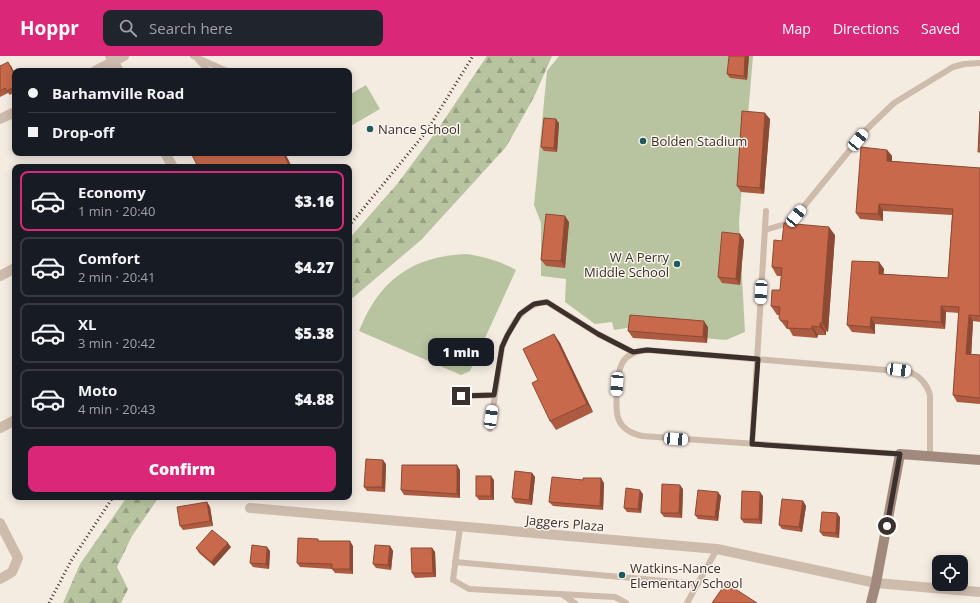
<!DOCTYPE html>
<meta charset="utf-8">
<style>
body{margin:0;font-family:"Open Sans",sans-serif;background:#20242c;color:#f1f3f6;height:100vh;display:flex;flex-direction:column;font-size:15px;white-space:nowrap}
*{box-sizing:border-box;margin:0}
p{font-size:13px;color:#9ea1a6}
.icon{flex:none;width:22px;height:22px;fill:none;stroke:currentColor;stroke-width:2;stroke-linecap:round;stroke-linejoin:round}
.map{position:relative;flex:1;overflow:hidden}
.panel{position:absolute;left:12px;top:108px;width:340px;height:336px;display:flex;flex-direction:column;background:#171b24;border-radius:8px;box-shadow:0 2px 10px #0003}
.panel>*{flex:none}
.banner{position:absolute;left:12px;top:12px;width:340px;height:88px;border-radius:8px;box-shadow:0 2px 10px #0003;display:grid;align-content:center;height:88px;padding:0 16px;background:#171b24}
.controls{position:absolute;left:932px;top:499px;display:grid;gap:8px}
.controls a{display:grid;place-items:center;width:36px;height:36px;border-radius:8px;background:#171b24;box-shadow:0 2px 10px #0003;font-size:20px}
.end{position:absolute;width:18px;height:18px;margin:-9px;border:5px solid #3b302b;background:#fff;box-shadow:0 0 0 2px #fff}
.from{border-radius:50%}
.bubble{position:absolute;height:28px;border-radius:8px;background:#171b24;box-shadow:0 2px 10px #0003;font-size:13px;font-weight:800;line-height:28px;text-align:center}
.car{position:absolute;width:12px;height:24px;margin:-12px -6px;border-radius:5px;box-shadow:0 0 3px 1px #0007;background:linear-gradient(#fff 24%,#345 0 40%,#fff 0 76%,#345 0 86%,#fff 0)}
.banner b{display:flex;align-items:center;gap:14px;height:38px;font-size:15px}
.banner b+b{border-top:1px solid #363941}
.banner i{width:10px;height:10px;background:#f1f3f6}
ul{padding:7px 0 0;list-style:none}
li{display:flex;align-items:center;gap:12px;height:60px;margin:0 8px 6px;padding:0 8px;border:2px solid #363941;border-radius:8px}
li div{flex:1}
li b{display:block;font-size:15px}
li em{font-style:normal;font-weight:800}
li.on{border-color:#db2777}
li>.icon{width:36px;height:36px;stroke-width:1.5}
.action{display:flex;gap:8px;margin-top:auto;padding:8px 16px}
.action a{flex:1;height:46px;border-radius:8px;background:#db2777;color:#fff;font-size:16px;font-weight:800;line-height:46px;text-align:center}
header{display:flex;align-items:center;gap:24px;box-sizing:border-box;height:56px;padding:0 20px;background:#db2777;color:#fff}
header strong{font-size:19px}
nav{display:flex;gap:22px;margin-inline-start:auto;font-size:14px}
.search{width:280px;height:36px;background:#20242c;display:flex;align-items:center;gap:10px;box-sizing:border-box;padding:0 14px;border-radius:8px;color:#9ea1a6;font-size:15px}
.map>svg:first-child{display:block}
.green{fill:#b8c4a0}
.forest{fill:url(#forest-firs)}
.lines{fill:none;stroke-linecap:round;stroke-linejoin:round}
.lane{stroke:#cdbbac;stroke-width:6}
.street{stroke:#cdbbac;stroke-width:10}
.secondary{stroke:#a18a7d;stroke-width:10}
.rail{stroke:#3b302b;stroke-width:3;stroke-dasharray:1 3;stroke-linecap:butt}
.wall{fill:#ac5a40}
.shaded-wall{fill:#8c4a34}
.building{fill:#c8694b;stroke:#8c4a34}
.route{stroke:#3b302b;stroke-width:5}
.poi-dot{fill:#1f5a5e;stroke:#fbf5ee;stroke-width:1.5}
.labels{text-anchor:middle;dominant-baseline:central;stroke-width:3;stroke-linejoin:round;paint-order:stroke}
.poi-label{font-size:13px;fill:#3b302b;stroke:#fbf5ee;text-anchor:start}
.street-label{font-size:13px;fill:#3b302b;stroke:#fbf5ee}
</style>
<header>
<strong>Hoppr</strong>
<div class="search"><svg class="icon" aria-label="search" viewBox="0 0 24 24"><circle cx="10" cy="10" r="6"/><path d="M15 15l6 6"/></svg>Search here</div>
<nav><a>Map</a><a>Directions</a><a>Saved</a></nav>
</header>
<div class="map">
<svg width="980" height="547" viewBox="0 0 980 547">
<defs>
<pattern id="forest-firs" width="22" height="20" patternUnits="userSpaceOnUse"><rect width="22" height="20" fill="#b8c4a0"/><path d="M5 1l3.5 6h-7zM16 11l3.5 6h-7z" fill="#97a083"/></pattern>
</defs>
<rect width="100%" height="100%" fill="#f4ebe1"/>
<g class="green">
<polygon points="559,0 753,0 739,166 745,276 726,284 633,276 633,271 614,274 612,266 595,268 565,246 566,223 541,220 541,167 534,149 547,15"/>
<polygon points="366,29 380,53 349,71 349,39"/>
<path d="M467,198C485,201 500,205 516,214L470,315L461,319L359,275C379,224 412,200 467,198Z"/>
</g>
<g class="forest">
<polygon points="487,0 552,0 534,41 506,91 421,184 349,245 349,183 398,127 438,73"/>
<polygon points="127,441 159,441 132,480 117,511 128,533 121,547 63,547 80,508"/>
</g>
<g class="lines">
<g class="lane">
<polyline points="193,0 227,15"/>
<polyline points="198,4 209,15"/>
<polyline points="305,97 306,97"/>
<polyline points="765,174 785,168 796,160 867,73 894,47 953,11 964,8 980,7"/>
<polyline points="461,340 494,339"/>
<path d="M490,373L502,291C511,270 522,247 547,246L598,278L633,296"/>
<polyline points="752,388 766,155"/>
<path d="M900,398L642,380C616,374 615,359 617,335C618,313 620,296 647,294L910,316C921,321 927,328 930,339V400"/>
<polyline points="460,471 453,524 469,533 615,541 626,547"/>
<polyline points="455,506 698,528"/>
<polyline points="563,539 575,547"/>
<polyline points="687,547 717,493"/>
</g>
<g class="street">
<polyline points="110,0 119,15"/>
<polyline points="95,15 124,0"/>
<polyline points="0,63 15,56"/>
<polyline points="165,97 173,111"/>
<polyline points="0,220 15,212"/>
<polyline points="0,372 15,364"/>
<polyline points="250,452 717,493 876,527 980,536"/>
<polyline points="0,467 18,502 12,516 0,523"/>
</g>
<polyline class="secondary" points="871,547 876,527 900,398 980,404"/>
<g class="rail">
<polyline points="349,170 426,76 473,0"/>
<polyline points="49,547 71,505 113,441"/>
</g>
</g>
<g class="wall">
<polygon points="749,0 747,24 730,22 727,18"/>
<polygon points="0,10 11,10 15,18 15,36 10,39 8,37 0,41"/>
<polygon points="770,63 764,138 741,136 737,130"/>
<polygon points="559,67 557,96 544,95 541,91"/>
<polygon points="887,94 892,100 892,105 980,112 980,266 973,265 971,298 980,299 980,348 957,346 953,339 959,257 946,256 945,273 875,268 875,278 852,276 847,269 879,206 884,213 883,218 948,222 952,159 883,155 883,165 860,163 856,157"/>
<polygon points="569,166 565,212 546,210 541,204"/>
<polygon points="740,178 744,184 740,229 722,227 718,221"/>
<polygon points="835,179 828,276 826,275 826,279 818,279 817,282 793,280 789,273 787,273 781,265 780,259 777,259 771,250 780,234 781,220 777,220 772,211 782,185"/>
<polygon points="708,271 707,287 633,282 628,275"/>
<polygon points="554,278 560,287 593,356 556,374 550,365 538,324"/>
<polygon points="386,408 385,436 367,435 364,431"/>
<polygon points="460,414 460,442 404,439 401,434"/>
<polygon points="532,417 535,421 532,449 515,447 512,442"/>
<polygon points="494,424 494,444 479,444 476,440"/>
<polygon points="604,427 603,454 553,450 549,446"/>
<polygon points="683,433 682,462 664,461 661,457"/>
<polygon points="643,438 641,457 627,456 624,452"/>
<polygon points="721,440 718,465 698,463 695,459"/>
<polygon points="763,440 762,468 744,467 741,463"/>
<polygon points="803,445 806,450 802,476 782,473 779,469"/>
<polygon points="207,446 210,451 213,470 183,474 180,470"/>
<polygon points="840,461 839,482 823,480 820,476"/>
<polygon points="318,483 319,485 353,490 353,518 335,517 332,513 300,511 297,507"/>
<polygon points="390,490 393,495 391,514 376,512 373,508"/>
<polygon points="231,491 214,510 199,497 196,492"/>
<polygon points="432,492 435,496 436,521 415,522 412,517"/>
<polygon points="270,495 269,513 253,511 250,507"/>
</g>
<g class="shaded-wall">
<polygon points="745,0 749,0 747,24 744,20"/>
<polygon points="8,6 11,10 15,18 15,20"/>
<polygon points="765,57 770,63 764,138 760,132"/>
<polygon points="556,63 559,67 557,96 554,92"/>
<polygon points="887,94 892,100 891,111 887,105"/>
<polygon points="283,97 285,97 292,111 290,111"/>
<polygon points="879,148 883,155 883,165 878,158"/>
<polygon points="565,160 569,166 565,212 561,205"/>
<polygon points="829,171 835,179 828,276 822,267"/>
<polygon points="740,178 744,184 740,229 736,223"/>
<polygon points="879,206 884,213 883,224 879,218"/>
<polygon points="941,250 946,256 945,273 941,266"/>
<polygon points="969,259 973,265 971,304 966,298"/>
<polygon points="871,261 875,268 875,278 870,271"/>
<polygon points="704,265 708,271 707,287 703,281"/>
<polygon points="820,267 826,275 826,279 820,271"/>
<polygon points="812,270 818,279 817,282 812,273"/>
<polygon points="554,278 560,287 593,356 587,348"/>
<polygon points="383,404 386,408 385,436 382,431"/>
<polygon points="349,406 350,408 349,420"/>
<polygon points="457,409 460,414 460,442 457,438"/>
<polygon points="532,417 535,421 532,449 529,444"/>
<polygon points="491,420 494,424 494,444 491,440"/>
<polygon points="601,422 604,427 603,454 600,450"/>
<polygon points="680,429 683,433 682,462 679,457"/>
<polygon points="640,434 643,438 641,457 638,453"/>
<polygon points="718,436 721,440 718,465 715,461"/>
<polygon points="760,436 763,440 762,468 759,463"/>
<polygon points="803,445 806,450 802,476 799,471"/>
<polygon points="207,446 210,451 213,470 210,465"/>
<polygon points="837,457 840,461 839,482 836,477"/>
<polygon points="350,485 353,490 353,518 350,513"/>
<polygon points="228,487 231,491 214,510 211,506"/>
<polygon points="390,490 393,495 391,514 388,509"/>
<polygon points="267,491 270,495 269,513 266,508"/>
<polygon points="432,492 435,496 436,521 433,517"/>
</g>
<g class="building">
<polygon points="729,0 745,0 744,20 727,18"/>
<polygon points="8,6 15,20 15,30 7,35 5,32 0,35 0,10"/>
<polygon points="742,55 765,57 760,132 737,130"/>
<polygon points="980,55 980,96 978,96"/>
<polygon points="544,62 556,63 554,92 541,91"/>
<polygon points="861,91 887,94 887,105 980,112 980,260 969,259 966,298 980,299 980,342 953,339 959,251 941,250 941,266 871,261 870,271 847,269 852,205 879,206 879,218 948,222 953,153 879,148 878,158 856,157"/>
<polygon points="191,97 283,97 290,111 198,111"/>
<polygon points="546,158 565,160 561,205 541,204"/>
<polygon points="784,167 829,171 822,267 820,267 820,271 812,270 812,273 787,272 788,265 781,265 779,262 780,251 771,250 772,234 780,234 782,212 772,211 774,184 782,185"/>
<polygon points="722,176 740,178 736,223 718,221"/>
<polygon points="630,259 704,265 703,281 628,275"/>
<polygon points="554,278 587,348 550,365 532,327 538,324 523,293"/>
<polygon points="366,403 383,404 382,431 364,431"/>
<polygon points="402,409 457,409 457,438 401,434"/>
<polygon points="515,415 532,417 529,444 512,442"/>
<rect x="476" y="420" width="15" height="20"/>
<polygon points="552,421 583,424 583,422 601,422 600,450 549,446"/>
<polygon points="662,428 680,429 679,457 661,457"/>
<polygon points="626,432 640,434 638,453 624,452"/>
<polygon points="698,434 718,436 715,461 695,459"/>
<polygon points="742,435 760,436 759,463 741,463"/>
<polygon points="782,443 803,445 799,471 779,469"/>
<polygon points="207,446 210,465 180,470 177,451"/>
<polygon points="822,456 837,457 836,477 820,476"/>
<polygon points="212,474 228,487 211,506 196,492"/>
<polygon points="298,482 318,483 318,485 350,485 350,513 332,513 332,508 297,507"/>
<polygon points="252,489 267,491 266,508 250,507"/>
<polygon points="375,489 390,490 388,509 373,508"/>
<polygon points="411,492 432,492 433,517 412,517"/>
<polygon points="726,527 757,547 712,547"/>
</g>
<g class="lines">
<polyline class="route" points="461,340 494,339 502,291 507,280 520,258 534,248 547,246 598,278 633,296 647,294 758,303 752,388 900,398 887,470"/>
</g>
<g class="poi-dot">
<circle cx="370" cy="73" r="4"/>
<circle cx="643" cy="85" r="4"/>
<circle cx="677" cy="208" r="4"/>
<circle cx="622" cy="519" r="4"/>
</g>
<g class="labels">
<g class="poi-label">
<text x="378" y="73">Nance School</text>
<text x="651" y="85">Bolden Stadium</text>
<text x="669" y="201" text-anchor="end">W A Perry<tspan x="669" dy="15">Middle School</tspan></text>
<text x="630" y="512">Watkins-Nance<tspan x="630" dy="15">Elementary School</tspan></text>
</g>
<g class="street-label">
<text transform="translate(565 467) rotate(5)">Jaggers Plaza</text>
</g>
</g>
</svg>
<div class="controls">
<a><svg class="icon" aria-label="locate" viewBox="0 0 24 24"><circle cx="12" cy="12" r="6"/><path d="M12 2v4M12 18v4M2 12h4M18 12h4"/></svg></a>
</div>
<i class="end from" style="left:887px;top:470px"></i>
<i class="end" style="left:461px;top:340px"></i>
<div class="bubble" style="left:428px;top:282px;width:66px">1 min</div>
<i class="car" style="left:858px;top:84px;rotate:39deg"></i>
<i class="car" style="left:796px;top:160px;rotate:39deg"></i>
<i class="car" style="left:761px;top:236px;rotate:183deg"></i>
<i class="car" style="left:899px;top:314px;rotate:97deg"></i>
<i class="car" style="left:617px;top:328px;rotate:184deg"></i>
<i class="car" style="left:491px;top:361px;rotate:8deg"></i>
<i class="car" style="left:676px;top:383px;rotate:94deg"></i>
<div class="banner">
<b><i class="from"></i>Barhamville Road</b>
<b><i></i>Drop-off</b>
</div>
<section class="panel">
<ul>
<li class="on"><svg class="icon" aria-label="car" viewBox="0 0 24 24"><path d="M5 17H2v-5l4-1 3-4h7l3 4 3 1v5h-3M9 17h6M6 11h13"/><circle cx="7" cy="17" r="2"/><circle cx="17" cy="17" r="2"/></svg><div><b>Economy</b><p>1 min · 20:40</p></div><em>$3.16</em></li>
<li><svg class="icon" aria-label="car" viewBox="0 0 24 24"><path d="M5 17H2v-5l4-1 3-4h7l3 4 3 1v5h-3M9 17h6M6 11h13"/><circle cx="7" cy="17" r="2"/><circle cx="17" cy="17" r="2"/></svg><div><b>Comfort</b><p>2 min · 20:41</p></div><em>$4.27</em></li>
<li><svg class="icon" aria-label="car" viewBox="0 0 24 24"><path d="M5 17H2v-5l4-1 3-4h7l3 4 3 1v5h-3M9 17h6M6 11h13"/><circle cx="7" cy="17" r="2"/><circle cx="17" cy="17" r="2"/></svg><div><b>XL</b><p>3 min · 20:42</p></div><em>$5.38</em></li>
<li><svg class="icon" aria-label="car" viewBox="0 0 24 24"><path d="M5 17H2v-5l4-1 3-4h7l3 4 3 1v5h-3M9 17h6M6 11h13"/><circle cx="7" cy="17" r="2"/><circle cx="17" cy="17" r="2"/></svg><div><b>Moto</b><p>4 min · 20:43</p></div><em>$4.88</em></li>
</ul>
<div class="action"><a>Confirm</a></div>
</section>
</div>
